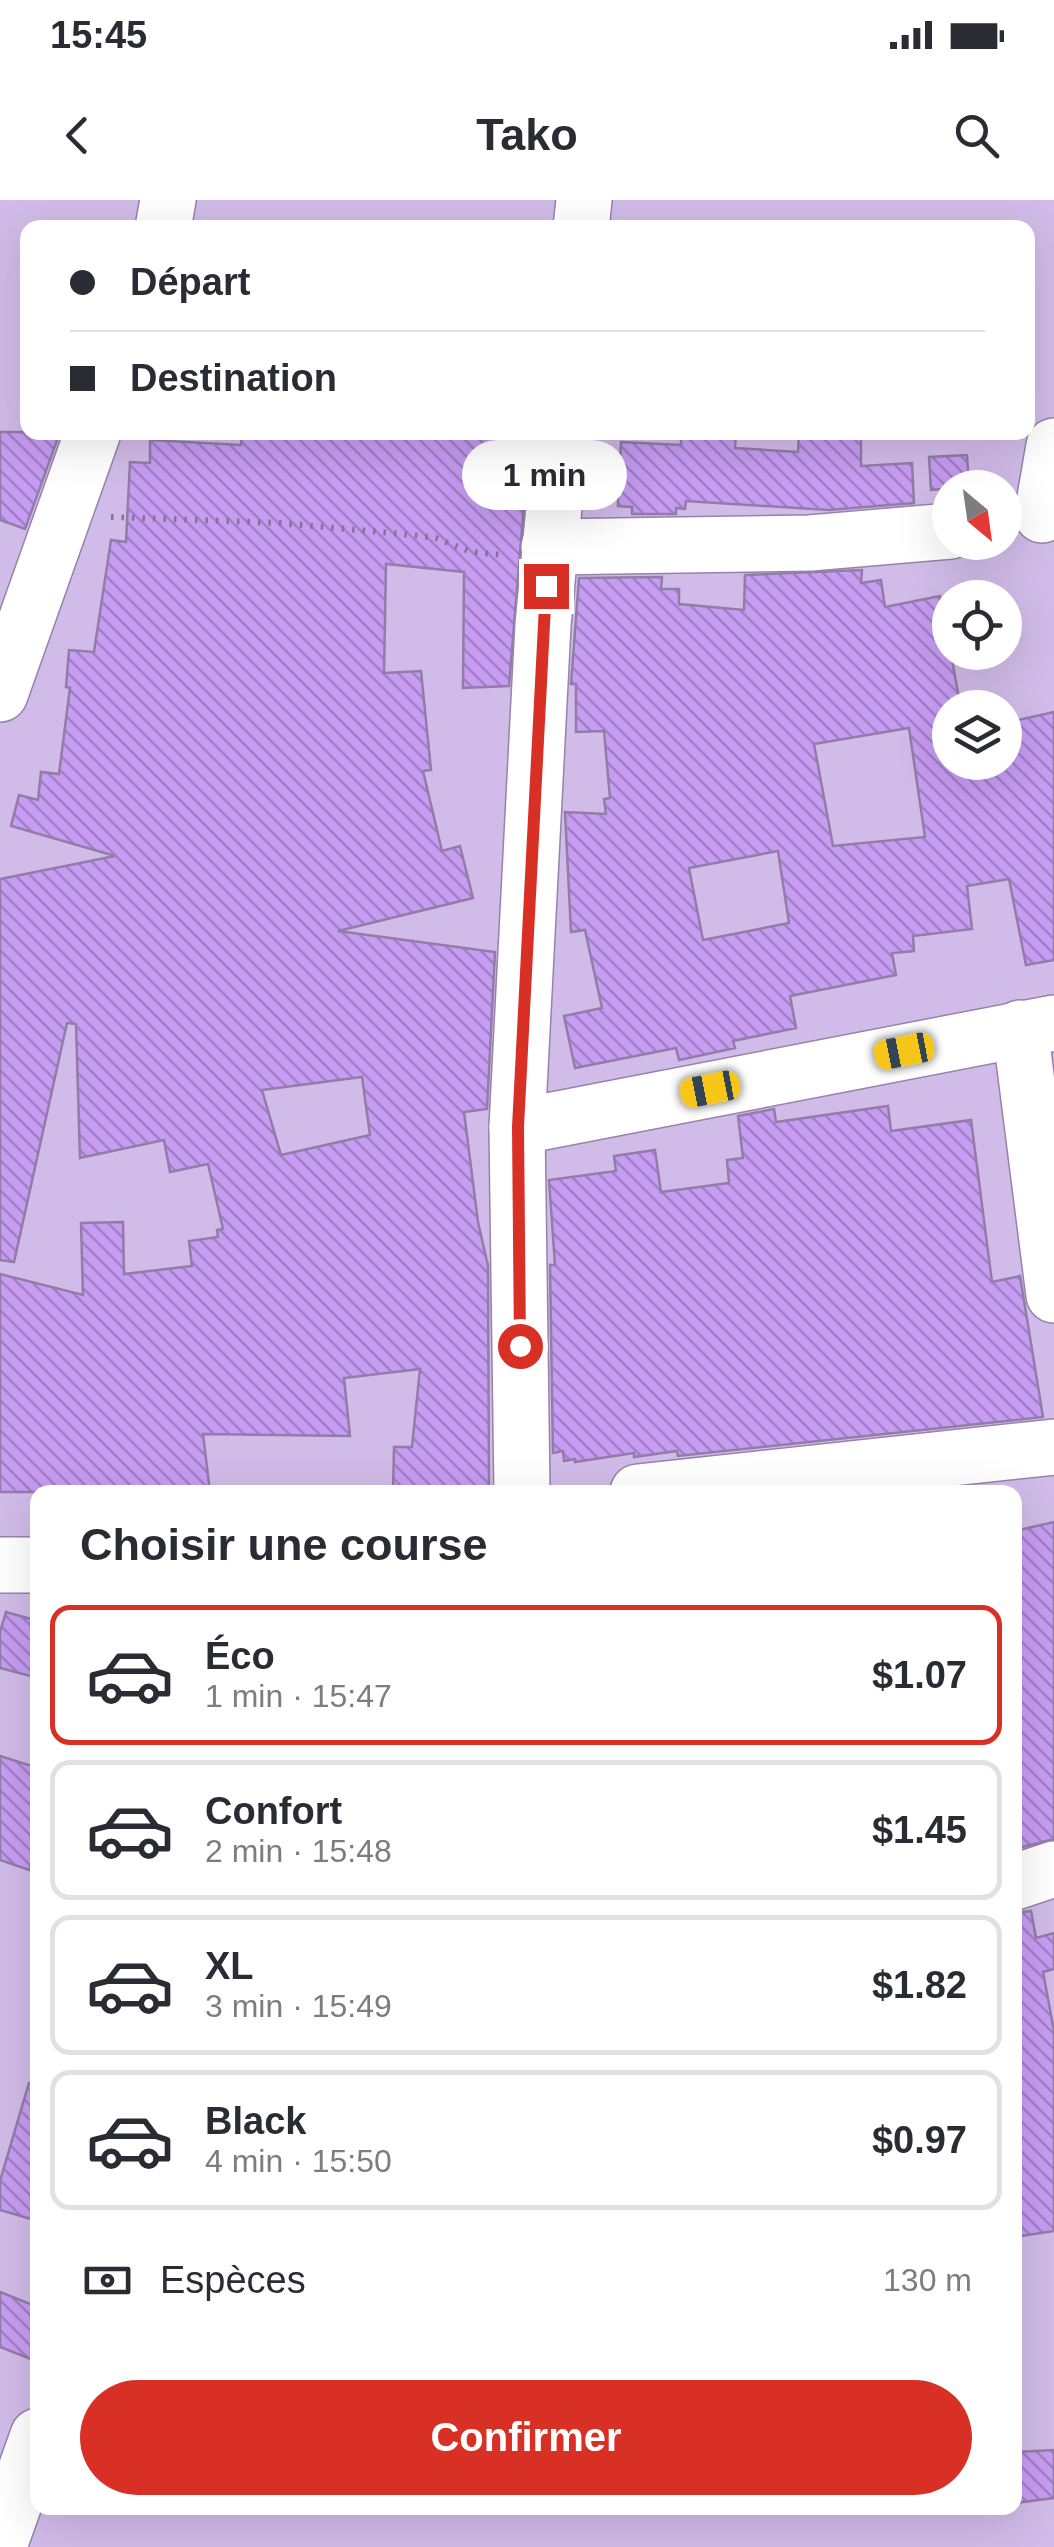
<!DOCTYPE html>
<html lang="fr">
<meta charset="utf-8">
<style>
body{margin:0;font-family:Arial,sans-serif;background:#f7f7f7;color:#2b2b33;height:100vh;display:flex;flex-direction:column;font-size:38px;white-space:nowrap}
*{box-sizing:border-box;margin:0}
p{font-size:32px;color:#7c7c81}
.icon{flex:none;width:55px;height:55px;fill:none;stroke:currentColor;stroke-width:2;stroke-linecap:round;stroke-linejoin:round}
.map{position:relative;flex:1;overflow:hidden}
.drawer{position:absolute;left:30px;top:1285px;width:992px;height:1030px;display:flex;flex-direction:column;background:#fff;border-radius:20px;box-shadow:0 10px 40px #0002}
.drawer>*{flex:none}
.top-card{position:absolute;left:20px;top:20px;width:1015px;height:220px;border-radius:20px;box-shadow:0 10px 40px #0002;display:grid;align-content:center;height:220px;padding:0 50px;background:#fff}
.needle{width:65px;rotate:151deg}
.tools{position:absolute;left:932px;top:270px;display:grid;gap:20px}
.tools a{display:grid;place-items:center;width:90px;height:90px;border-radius:50%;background:#fff;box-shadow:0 10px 40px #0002;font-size:50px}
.end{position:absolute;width:45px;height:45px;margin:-22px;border:12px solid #d93025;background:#fff;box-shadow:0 0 0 5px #fff}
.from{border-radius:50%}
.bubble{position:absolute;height:70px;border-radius:35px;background:#fff;box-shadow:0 10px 40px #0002;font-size:32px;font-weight:700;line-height:70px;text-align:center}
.car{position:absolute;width:30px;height:60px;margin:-30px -15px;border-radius:12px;box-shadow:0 0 8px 2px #0007;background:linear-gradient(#f5c518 24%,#345 0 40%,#f5c518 0 76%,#345 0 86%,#f5c518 0)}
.top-card b{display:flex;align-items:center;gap:35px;height:95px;font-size:38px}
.top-card b+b{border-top:2px solid #e1e1e2}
.top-card i{width:25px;height:25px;background:#2b2b33}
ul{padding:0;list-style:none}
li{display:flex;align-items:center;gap:30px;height:140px;margin:0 20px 15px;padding:0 30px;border:5px solid #e1e1e2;border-radius:20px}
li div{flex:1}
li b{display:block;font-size:38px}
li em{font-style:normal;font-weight:700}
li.selected{border-color:#d93025}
li>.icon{width:90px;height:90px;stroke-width:1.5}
h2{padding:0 50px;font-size:45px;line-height:120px}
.pay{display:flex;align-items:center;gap:25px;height:110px;padding:0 50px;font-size:38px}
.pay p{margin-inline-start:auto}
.cta{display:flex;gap:20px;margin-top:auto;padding:20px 50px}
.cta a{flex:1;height:115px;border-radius:60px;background:#d93025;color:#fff;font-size:40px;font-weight:700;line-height:115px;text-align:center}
.status{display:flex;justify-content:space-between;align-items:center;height:70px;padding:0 50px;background:#fff;direction:ltr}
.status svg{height:28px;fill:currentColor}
header{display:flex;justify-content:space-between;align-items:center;height:130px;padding:0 50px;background:#fff;font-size:45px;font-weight:700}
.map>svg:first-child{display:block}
.building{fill:url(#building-back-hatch);stroke:#917da7;stroke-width:2.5;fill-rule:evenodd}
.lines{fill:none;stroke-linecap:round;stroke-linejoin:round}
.minor-casing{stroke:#9782ad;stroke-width:58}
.path{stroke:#847595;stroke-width:6;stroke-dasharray:2.5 8;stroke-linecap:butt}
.minor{stroke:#fff;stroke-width:55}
.route{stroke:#d93025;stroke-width:12}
</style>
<div class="status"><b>15:45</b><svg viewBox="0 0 49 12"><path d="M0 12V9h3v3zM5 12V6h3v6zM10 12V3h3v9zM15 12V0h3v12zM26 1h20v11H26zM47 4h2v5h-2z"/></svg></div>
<header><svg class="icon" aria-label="back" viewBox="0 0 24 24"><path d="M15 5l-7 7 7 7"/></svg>Tako<svg class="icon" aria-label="search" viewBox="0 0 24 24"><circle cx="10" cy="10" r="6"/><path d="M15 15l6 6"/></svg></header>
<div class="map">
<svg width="1054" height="2347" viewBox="0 0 1054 2347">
<defs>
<pattern id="building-back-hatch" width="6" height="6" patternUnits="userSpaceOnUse" patternTransform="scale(2.5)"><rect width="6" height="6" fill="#c79cf3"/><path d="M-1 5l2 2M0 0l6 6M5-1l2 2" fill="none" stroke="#a27fc6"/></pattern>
</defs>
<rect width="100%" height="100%" fill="#d1bbe8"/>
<g class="building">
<polygon points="0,232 60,232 25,329 0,320"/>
<path d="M242,232H530L509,486L463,488L464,372L386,364L384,473L421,471L431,570L423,571L442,651L460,646L473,698L338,731L495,752L487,909L464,912L478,1022L488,1066L489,1292H393L394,1247H412L420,1169L344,1178L350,1236L203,1234L210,1292H0V1074L83,1095L81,1023L123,1022L124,1074L192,1066L189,1041L218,1037L217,1030L223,1029L208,964L170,972L164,940L80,958L76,824L67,823L14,1062L0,1060V679L115,656L11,626L19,595L38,600L41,572L59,574L70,488L66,487L69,450L94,452L111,340L126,342L130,262L150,263V240L241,245ZM362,877L370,935L281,955L262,890Z"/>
<polygon points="681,232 736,232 735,248 798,252 799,232 861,232 861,266 912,263 914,303 829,310 686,301 685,309 676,308 676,314 632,314 632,307 618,306 618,297 599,297 599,260 620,260 621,242 681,245"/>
<polygon points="967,255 969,287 931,290 929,257"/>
<path d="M862,370L861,383L881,380L885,407L940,396L961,508H950V562H1005V523L1054,512V760L1026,765L1009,679L967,686L972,729L913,736L914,751L892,753L896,775L790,796L796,828L733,841L735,848L679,860L676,848L575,868L564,816L602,808L585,730L571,732L565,612L606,614L604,599L610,598L604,531L576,532V484H571L579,378L662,377L661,389H679V404L744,410L745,375ZM909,528L925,637L833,646L814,544ZM778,651L789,723L703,740L689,668Z"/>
<polygon points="888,906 891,931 971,920 992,1082 1020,1076 1043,1217 678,1256 677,1251 634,1257 634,1253 575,1262 575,1259 564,1261 563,1251 553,1253 550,1065 555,1065 549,980 616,971 614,956 655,950 661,992 729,983 727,960 743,958 738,916 774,909 776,922"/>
<polygon points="1054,1322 1054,1639 1015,1649 1015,1331"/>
<polygon points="6,1412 38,1421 38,1478 0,1468 0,1432"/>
<polygon points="0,1556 38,1568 38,1647 29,1670 0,1660"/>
<polygon points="1031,1711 1036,1738 1054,1733 1054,1769 1043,1772 1054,1831 1054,2031 1015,2037 1015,1713"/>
<polygon points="29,1883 38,1885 38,2021 0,2010 0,1981"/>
<polygon points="0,2092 38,2107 38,2162 0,2147"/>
<polygon points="1054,2250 1054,2298 1015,2303 1015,2252"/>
</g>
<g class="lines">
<g class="minor-casing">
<g id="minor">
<polyline points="163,28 168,0"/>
<polyline points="581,28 584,0"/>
<polyline points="1042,315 1054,246"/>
<polyline points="549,347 810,343 950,331"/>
<polyline points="0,494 93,232"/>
<polyline points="1020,828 1054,1095"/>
<polyline points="517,927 1054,823"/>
<polyline points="522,1292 517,927 543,425 561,232"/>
<polyline points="638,1292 1054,1247"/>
<polyline points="0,1365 38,1365"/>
<polyline points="1015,1682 1054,1669"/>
<polyline points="0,2343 38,2236"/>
</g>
</g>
<polyline class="path" points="111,317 279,323 403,334 436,338 471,352 504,355"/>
<use href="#minor" class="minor"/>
</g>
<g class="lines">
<polyline class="route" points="520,1146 518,927 546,386"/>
</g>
</svg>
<div class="tools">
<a><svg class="needle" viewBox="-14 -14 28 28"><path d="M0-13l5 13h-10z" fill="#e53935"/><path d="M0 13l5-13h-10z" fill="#7c7c81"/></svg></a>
<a><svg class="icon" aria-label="locate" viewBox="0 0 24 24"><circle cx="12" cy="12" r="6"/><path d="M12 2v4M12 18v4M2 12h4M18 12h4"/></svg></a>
<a><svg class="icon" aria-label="layers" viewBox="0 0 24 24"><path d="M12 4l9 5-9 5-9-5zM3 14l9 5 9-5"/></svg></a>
</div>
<i class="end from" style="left:520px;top:1146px"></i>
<i class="end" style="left:546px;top:386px"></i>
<div class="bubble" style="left:462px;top:240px;width:165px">1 min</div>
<i class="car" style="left:904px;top:851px;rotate:259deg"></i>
<i class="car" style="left:710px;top:889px;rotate:259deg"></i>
<div class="top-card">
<b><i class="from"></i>Départ</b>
<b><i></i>Destination</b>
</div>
<section class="drawer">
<h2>Choisir une course</h2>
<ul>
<li class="selected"><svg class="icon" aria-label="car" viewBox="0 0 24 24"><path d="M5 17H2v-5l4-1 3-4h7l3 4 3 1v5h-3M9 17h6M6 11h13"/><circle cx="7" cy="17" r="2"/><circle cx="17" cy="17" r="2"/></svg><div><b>Éco</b><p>1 min · 15:47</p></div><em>$1.07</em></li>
<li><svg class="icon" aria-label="car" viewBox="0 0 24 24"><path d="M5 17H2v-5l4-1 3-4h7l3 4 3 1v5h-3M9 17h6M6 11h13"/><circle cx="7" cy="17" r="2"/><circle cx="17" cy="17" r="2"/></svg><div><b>Confort</b><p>2 min · 15:48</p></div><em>$1.45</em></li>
<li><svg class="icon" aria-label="car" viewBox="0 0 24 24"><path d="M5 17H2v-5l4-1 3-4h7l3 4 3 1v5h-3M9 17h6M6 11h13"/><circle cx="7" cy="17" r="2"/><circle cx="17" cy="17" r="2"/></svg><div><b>XL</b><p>3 min · 15:49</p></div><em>$1.82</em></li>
<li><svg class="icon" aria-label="car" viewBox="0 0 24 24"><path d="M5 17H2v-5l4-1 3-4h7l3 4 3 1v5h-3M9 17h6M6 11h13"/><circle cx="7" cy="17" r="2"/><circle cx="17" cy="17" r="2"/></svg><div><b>Black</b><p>4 min · 15:50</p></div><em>$0.97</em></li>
</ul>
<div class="pay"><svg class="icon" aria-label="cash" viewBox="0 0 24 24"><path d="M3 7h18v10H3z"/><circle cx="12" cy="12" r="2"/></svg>Espèces<p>130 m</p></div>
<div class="cta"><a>Confirmer</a></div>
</section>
</div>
